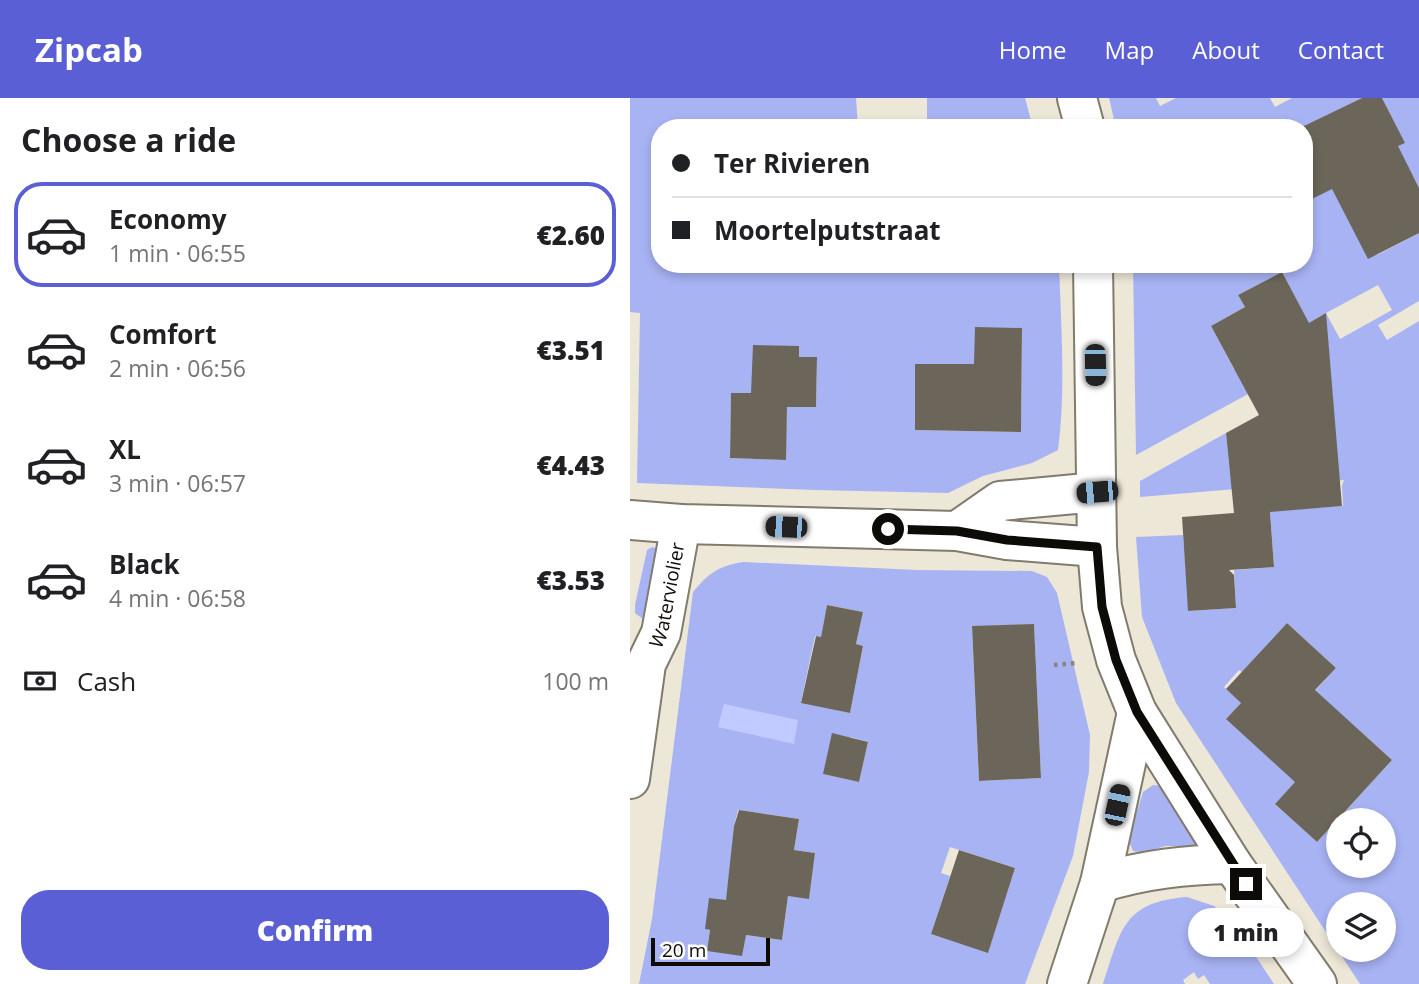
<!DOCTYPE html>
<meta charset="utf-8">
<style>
body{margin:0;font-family:"Open Sans",sans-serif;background:#f6f6f6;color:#202124;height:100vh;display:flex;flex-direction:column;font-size:26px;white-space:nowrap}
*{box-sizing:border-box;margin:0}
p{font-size:23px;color:#757577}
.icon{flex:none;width:38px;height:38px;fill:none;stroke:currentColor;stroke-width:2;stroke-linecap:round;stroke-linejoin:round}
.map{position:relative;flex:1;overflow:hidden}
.side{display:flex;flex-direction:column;background:#fff;width:630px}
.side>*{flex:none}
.guide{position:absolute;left:21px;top:21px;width:662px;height:154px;border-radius:28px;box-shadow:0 4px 10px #0003;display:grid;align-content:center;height:154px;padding:0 21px;background:#fff}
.buttons{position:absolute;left:696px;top:710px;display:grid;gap:14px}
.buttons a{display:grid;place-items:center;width:70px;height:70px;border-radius:50%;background:#fff;box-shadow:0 4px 10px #0003;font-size:35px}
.scale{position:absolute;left:21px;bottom:18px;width:119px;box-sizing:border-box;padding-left:7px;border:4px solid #0d0b07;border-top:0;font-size:19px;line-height:24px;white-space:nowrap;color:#0d0b07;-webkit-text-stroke:5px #fff;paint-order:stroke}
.end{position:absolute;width:32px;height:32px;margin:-16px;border:9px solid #0d0b07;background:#fff;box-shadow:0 0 0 4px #fff}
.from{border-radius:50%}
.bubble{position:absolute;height:49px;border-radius:24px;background:#fff;box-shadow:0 4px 10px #0003;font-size:23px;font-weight:800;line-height:49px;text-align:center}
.car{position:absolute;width:21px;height:42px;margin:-21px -10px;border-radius:9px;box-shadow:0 0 5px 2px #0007;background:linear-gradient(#222 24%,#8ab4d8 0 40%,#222 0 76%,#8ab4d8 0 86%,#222 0)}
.guide b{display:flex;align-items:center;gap:24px;height:66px;font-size:26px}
.guide b+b{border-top:2px solid #e0e0e0}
.guide i{width:18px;height:18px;background:#202124}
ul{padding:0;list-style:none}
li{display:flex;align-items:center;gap:21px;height:105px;margin:0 14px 10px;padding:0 7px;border:4px solid transparent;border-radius:28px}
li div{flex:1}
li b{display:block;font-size:26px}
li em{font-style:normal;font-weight:800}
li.current{border-color:#5a5fd6}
li>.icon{width:63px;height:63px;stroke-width:1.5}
h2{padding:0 21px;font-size:32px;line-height:84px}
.pay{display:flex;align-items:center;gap:18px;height:77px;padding:0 21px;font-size:26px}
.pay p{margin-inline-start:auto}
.button{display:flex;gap:14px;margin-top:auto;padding:14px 21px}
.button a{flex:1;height:80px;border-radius:28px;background:#5a5fd6;color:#fff;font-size:28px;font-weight:800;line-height:80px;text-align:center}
header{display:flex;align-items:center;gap:42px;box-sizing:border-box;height:98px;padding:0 35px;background:#5a5fd6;color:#fff}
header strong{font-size:33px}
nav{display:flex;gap:38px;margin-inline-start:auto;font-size:24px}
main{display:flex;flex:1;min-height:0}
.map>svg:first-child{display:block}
.green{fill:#a8b3f4;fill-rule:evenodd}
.water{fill:#c2cbff}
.building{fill:#6b6659}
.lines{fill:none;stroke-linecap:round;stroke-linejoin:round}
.minor-casing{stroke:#817b6e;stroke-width:42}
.path{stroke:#8a867c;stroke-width:4.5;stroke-dasharray:3.5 5;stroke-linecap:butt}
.minor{stroke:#fff;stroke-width:38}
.route{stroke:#0d0b07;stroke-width:9}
.labels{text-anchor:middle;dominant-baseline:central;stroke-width:7;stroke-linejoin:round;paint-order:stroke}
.street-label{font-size:19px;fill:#0d0b07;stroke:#fff}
</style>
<header>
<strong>Zipcab</strong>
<nav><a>Home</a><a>Map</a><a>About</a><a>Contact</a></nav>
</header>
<main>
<section class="side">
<h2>Choose a ride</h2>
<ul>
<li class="current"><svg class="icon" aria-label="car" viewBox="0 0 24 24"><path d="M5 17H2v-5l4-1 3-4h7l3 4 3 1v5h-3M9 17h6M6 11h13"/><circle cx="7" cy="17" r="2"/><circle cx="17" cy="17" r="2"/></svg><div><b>Economy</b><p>1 min · 06:55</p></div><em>€2.60</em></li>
<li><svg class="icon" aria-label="car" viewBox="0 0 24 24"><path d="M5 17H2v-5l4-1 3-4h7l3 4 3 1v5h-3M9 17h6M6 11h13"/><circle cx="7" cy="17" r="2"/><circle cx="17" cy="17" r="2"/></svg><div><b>Comfort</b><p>2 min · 06:56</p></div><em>€3.51</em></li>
<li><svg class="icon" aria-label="car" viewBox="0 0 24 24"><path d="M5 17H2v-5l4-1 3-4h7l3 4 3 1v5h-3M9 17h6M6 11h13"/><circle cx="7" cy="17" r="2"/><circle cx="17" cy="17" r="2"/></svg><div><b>XL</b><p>3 min · 06:57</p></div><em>€4.43</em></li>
<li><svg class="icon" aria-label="car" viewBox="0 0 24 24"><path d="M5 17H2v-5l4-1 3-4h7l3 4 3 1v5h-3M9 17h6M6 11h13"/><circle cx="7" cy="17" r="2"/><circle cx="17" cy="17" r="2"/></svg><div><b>Black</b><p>4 min · 06:58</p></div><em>€3.53</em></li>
</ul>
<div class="pay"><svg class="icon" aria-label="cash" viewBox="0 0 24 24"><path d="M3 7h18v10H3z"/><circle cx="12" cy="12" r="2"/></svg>Cash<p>100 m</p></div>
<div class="button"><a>Confirm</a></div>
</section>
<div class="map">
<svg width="789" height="886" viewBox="0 0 789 886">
<rect width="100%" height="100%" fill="#ede7d8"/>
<g class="green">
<path d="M0,0H226L228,29L297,28V0H395L403,30H30V166H249L360,171V166H429C431,226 436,293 428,352L402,365L353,378L318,395L185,392L7,385L10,215L0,214ZM392,230L391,334L285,332V266H344ZM169,259L187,260L186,309H157L155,362L100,360L101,295H126Z"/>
<polygon points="479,0 526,0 530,8 546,0 640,0 645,9 662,0 732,0 671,30 486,30"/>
<path d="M752,0H789V90L783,78L742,147L747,157L789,135V203L748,227L757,242L789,223V886H730L546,605L512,519L506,439L553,437L559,513L606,510L604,472L644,469L640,413L713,408L712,388L714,382L510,399V383L596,335L600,375L675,265L506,357L503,166H674V105L686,99L682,90L774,44ZM652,174L681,230L604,271L581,228L615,209L608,197ZM748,187L762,212L710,241L696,215ZM657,525L706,570L670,609L596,621L611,605L594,589L609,572L612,574ZM720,624L762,662L687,744L645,706ZM709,723H754V768H709ZM709,807H754V852H709Z"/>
<polygon points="22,449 28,451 18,520 13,521 5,515 5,507 17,452"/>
<path d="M113,464L287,472L402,473L417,479L427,495L460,637L459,674L443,758L395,886H9L22,821L63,494C79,475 88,468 113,464ZM197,507L233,514L226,546L233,548L220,615L171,604L185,538L191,539ZM404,526L411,680L349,683L342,529ZM220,639L238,644L229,684L193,676L215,657ZM108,712L169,721L164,752L185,755L179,800L158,798L152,842L116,837L77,853L80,832L75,831L98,803L104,728ZM320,749L385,770L358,854L301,836L320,778L311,775Z"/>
<polygon points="523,687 531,688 570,745 564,748 535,748 513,755 503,753 499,743 502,730 513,694"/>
<path d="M557,799L584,808L606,828L644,886H580L574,877L568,881L564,874L553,882L555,886H473C491,832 493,804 557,799Z"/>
</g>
<polygon class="water" points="94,606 168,622 164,646 88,629"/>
<g class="building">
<polygon points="732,0 752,0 775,45 768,48 789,90 789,135 738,161 702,91 674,105 674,28"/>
<polygon points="652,174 679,225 696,215 712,408 640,414 644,469 599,472 604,477 606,510 558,513 552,419 604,415 596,335 629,317 581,228 615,209 608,197"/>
<polygon points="345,229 392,230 391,334 285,332 285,266 344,266"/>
<polygon points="123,247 169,248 169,259 187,259 186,309 157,309 156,362 100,360 101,295 121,295"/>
<polygon points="197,507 233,514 226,546 233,548 220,615 171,605 186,538 191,539"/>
<polygon points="657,525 706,570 685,592 762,662 687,744 645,706 665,684 596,621 611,605 596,591"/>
<polygon points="404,526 411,680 349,683 342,528"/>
<polygon points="202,635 238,644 229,684 193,676"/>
<polygon points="109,712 169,721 164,752 185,755 179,801 158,798 152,842 116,837 112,858 77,853 80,832 75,831 79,800 96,802 104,728"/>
<polygon points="329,752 385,770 358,855 301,836"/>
</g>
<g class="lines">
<g class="minor-casing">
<g id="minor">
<polyline points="447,0 455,30"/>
<polyline points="463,166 467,449 472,509 486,562 507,614 602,766 687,886"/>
<polyline points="0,422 51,426 327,433 377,442 467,449"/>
<polyline points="327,433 370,403 467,394"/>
<path id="s1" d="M0,681L16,566L31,535L51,426"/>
<path d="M470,785C515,771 555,767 602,766"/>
<polyline points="437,886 470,785 507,614"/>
</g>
</g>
<polyline class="path" points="424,567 448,565"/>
<use href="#minor" class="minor"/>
</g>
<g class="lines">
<polyline class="route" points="258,431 327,433 377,442 467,449 472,509 486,562 507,614 616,786"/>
</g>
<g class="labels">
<g class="street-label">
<text stroke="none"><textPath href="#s1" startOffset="189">Waterviolier</textPath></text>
</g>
</g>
</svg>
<div class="buttons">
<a><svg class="icon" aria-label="locate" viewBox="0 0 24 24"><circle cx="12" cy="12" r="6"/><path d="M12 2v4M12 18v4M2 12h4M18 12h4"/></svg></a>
<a><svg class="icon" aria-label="layers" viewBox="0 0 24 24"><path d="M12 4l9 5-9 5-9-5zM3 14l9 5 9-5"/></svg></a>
</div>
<div class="scale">20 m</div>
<i class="end from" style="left:258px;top:431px"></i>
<i class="end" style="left:616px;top:786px"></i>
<div class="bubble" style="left:558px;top:810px;width:116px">1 min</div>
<i class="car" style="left:465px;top:267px;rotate:179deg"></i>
<i class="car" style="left:467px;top:394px;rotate:265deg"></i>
<i class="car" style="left:156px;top:429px;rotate:272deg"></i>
<i class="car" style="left:487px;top:707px;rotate:12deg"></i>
<div class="guide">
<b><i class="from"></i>Ter Rivieren</b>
<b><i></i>Moortelputstraat</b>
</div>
</div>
</main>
